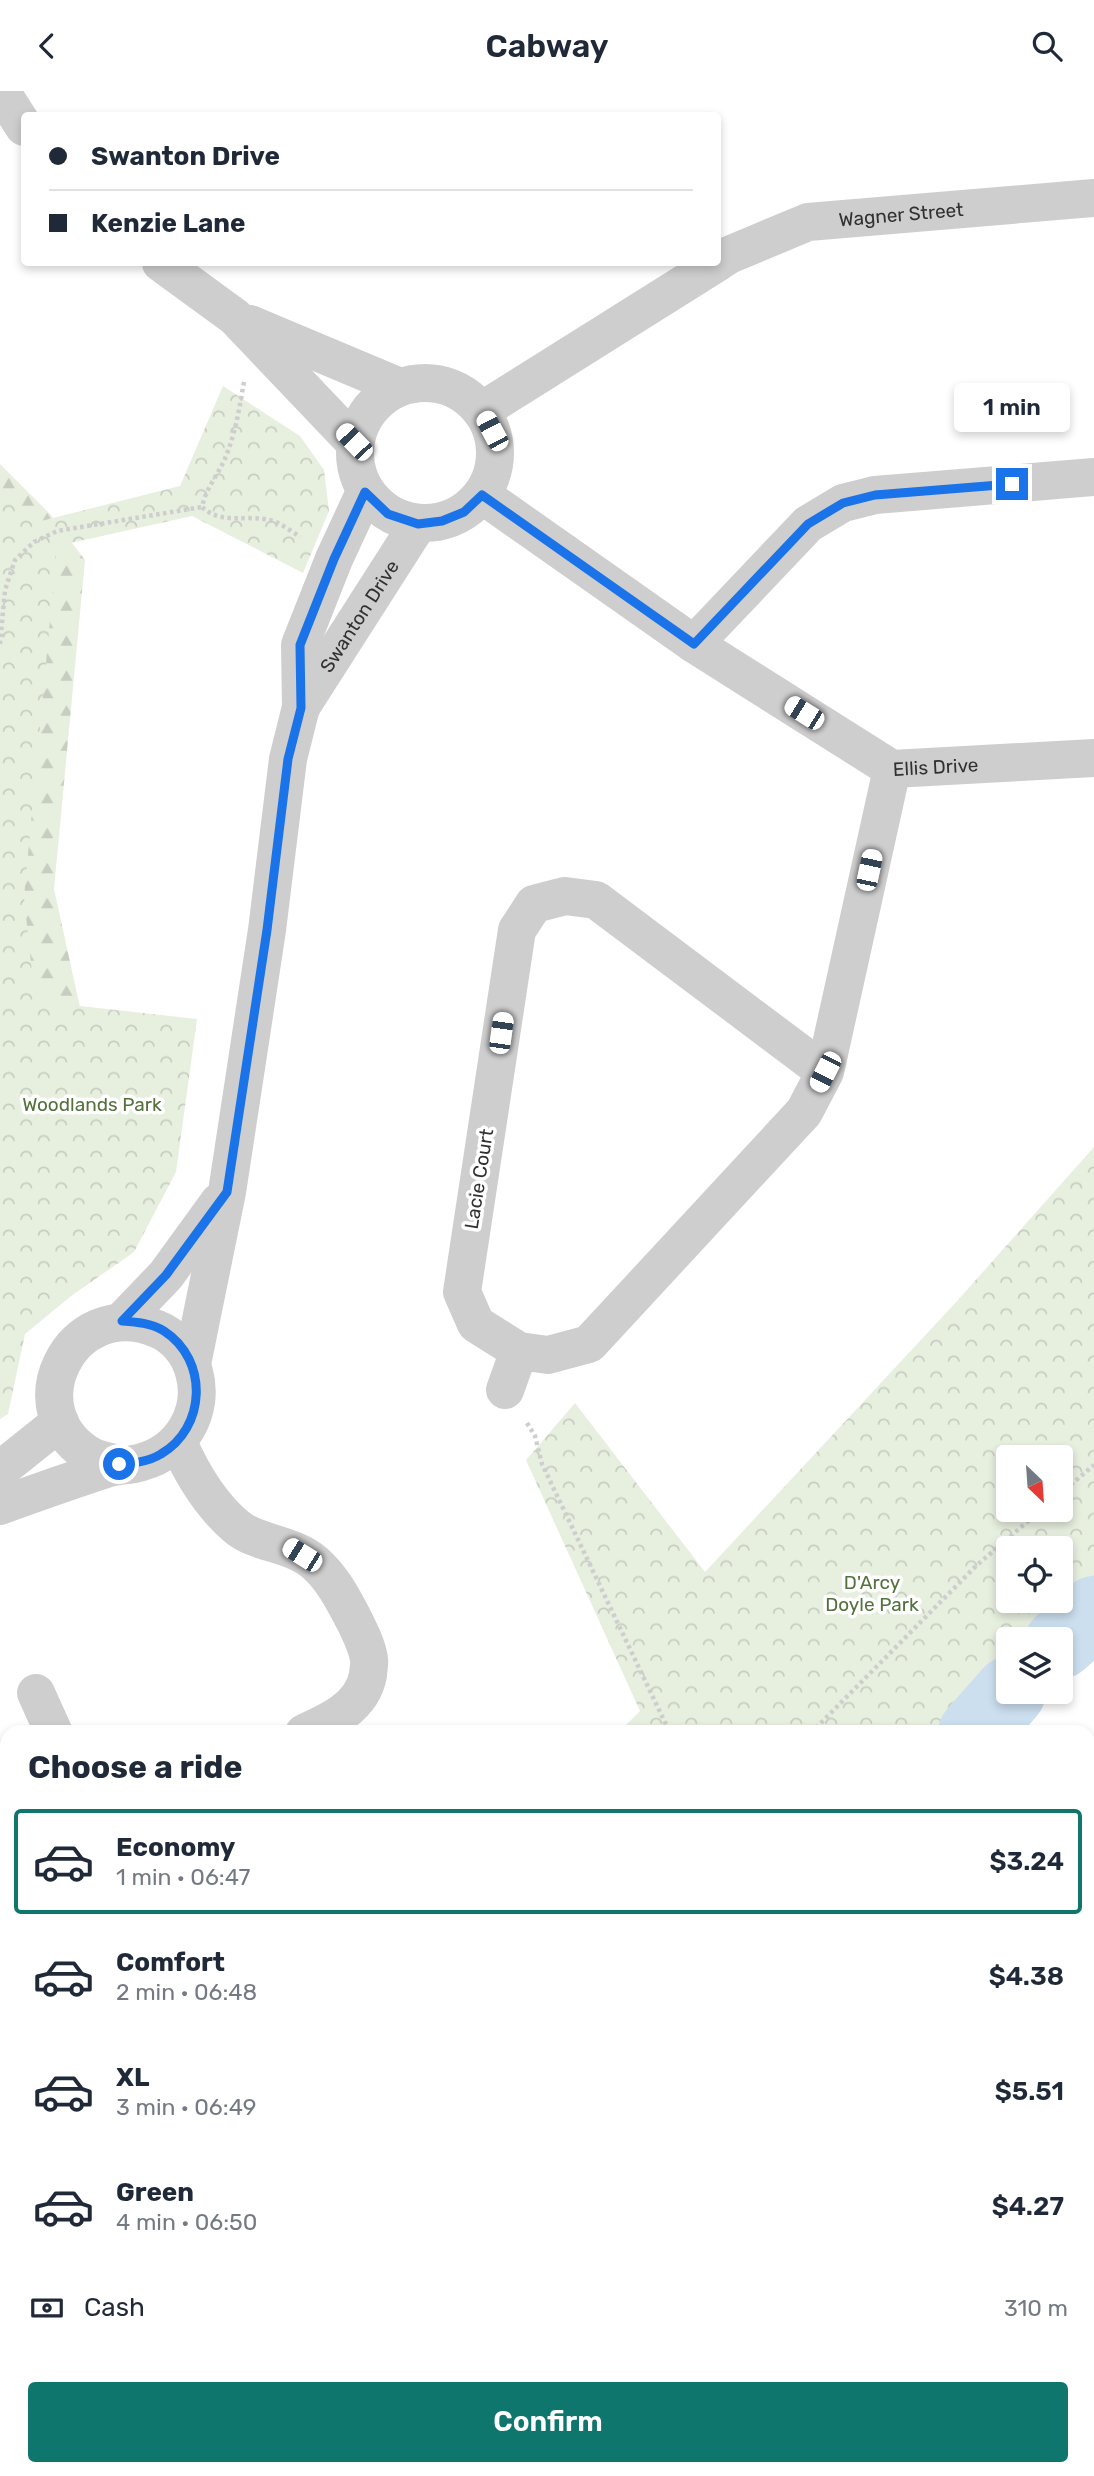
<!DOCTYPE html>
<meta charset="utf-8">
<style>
body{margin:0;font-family:Rubik,sans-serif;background:#f6f6f7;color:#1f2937;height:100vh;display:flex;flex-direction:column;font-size:26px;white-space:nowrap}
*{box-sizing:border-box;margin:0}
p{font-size:23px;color:#747a83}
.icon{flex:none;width:38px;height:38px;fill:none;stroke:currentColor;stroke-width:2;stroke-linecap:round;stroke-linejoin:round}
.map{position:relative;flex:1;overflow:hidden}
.drawer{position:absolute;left:0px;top:1634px;width:1096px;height:751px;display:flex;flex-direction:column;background:#fff;border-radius:21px 21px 0 0;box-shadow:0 4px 10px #0003}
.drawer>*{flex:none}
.top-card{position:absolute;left:21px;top:21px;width:700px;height:154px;border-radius:7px;box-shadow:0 4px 10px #0003;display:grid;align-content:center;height:154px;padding:0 28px;background:#fff}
.needle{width:46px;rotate:155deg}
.fabs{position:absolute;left:996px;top:1354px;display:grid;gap:14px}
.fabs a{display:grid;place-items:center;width:77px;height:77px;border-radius:7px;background:#fff;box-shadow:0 4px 10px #0003;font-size:35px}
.end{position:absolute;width:32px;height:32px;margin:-16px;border:9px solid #1a73e8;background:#fff;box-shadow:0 0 0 4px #fff}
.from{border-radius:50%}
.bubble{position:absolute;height:49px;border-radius:7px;background:#fff;box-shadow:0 4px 10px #0003;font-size:23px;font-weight:600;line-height:49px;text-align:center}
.car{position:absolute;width:21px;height:42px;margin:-21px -10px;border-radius:9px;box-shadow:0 0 5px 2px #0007;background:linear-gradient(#fff 24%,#345 0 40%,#fff 0 76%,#345 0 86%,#fff 0)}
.top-card b{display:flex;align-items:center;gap:24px;height:66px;font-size:26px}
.top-card b+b{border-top:2px solid #e0e1e3}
.top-card i{width:18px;height:18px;background:#1f2937}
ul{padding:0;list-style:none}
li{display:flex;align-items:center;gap:21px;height:105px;margin:0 14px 10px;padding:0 14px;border:4px solid transparent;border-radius:7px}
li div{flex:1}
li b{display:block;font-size:26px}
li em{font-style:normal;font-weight:600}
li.current{border-color:#0f766e}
li>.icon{width:63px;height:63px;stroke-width:1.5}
h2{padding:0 28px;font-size:32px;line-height:84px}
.pay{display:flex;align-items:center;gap:18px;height:77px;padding:0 28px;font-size:26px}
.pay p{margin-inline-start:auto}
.primary-button{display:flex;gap:14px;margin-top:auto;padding:14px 28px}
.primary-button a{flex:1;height:80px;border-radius:7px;background:#0f766e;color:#fff;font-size:28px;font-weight:600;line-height:80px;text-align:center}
header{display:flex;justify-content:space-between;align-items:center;height:91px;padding:0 28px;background:#fff;font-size:32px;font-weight:600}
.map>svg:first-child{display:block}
.grass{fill:url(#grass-dots)}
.forest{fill:url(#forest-firs)}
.park{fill:url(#park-crowns);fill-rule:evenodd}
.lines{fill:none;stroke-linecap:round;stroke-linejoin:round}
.river{stroke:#cbdfef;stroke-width:72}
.path{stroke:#cecece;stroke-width:4.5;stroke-dasharray:3.5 3.5;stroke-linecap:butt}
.street{stroke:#cecece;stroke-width:38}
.route{stroke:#1a73e8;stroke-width:9}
.labels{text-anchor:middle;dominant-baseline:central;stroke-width:7;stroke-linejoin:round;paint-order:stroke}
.street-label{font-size:19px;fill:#313131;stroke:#fff}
.park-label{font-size:19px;fill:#52713b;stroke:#fff}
</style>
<header><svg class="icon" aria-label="back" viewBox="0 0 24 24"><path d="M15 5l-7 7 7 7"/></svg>Cabway<svg class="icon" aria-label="search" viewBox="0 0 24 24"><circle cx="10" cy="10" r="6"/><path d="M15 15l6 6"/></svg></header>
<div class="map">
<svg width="1094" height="2385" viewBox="0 0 1094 2385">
<defs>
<pattern id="grass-dots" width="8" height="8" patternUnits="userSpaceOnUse" patternTransform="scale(1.75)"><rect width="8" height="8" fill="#e7efdf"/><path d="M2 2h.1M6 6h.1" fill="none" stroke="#c7cdc0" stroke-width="1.8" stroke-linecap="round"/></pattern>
<pattern id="forest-firs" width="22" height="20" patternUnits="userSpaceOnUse" patternTransform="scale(1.75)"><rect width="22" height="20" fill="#e7efdf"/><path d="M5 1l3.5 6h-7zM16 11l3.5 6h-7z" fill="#c7cdc0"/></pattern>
<pattern id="park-crowns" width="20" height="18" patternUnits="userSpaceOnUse" patternTransform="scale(1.75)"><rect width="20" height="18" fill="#e7efdf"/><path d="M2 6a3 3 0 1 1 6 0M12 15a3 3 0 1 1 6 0" fill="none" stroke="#c7cdc0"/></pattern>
</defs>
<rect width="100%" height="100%" fill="#fff"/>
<polygon class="grass" points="1094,1981 1094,2385 339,2385 353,2378 1088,2378 1088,1987"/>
<g class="forest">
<polygon points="0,373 50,423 85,469 54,798 83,930 0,1115"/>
<polygon points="0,1913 7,1927 7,2378 148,2378 134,2385 0,2385"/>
</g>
<g class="park">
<polygon points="223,295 300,345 324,379 329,420 303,482 192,425 57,455 24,806 35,910 197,928 176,1081 134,1161 71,1205 25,1243 8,1323 0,1328 0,402 33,432 180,395"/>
<path d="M1094,1056V1521L1061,1552L1060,1549H1008V1601H1010L974,1641H619L640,1620L526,1369L575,1312L705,1481L958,1209ZM1008,1367H1060V1419H1008ZM1008,1458H1060V1510H1008Z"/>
<polygon points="0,1913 7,1927 7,2209 0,2212"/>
</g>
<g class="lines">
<g class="river">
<polyline points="1060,1552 1094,1521"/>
<polyline points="974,1642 1010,1601"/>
<polyline points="0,2212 7,2209"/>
</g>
<g class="path">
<path d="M244,291C239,319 235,346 223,372C216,386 205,400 202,416C224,436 248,421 276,431C284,435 293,441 300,446"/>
<polyline points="0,553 5,499 15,469 34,451 57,440 202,416"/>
<polyline points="527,1332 535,1345 542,1373 670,1642"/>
<polyline points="1060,1403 1094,1374"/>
<polyline points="811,1642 976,1475 1041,1419"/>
<polyline points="0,1768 7,1764"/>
<polyline points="0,1783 7,1785"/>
<polyline points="0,1961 7,1978"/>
<polyline points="0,2031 7,2029"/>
</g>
<g class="street">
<polyline points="1,0 24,36"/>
<path id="s1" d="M718,171L729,164L808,131L1094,107"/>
<polyline points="161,172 235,226 354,351"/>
<polyline points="250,233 400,296"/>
<circle cx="425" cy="362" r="70"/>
<polyline points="481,320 717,172"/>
<path id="s2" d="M482,404L694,553L892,678L1094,667"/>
<polyline points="694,553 808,433 843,412 875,404 1094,386"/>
<path id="s3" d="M301,616L418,433"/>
<polyline points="825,981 596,809 565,805 534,813 517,839 462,1201 476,1233 519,1260 548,1264 589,1253 804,1021 825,981 892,678"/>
<polyline points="122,1230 166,1184 219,1111"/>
<polyline points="192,1273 227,1101 267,839 288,668 301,616 300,554 334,468 365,401"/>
<polyline points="505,1299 519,1260"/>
<path d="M178,1351C192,1383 210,1414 238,1437C258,1453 292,1452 315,1472C333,1488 343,1508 354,1529C360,1541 367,1555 369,1568C370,1573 368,1579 368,1584C362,1616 331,1630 304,1642"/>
<polyline points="0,1379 60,1331"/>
<path d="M0,1415C35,1402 70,1390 106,1378C118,1374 130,1375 142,1371C182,1360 205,1320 194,1281C189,1262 175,1245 157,1238C70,1202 12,1322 93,1366C101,1369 111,1371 119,1373"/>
<polyline points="36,1602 54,1642"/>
</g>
</g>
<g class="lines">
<path class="route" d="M119,1373C134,1372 148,1371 161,1363C206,1337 209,1269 164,1240C151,1232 136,1231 122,1230L166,1184L227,1101L267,839L288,668L301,617L300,554L334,468L365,401L388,423L418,433L442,430L464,421L482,404L694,553L808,433L843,412L875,404L1012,393"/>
</g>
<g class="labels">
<g class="street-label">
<text stroke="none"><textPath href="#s1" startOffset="192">Wagner Street</textPath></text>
<text stroke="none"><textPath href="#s3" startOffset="108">Swanton Drive</textPath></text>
<text stroke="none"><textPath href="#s2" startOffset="537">Ellis Drive</textPath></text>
<text transform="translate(479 1088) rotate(-81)">Lacie Court</text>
</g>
<g class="park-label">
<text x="92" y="1013">Woodlands Park</text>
<text x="872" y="1491">D'Arcy<tspan x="872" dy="22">Doyle Park</tspan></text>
</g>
</g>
</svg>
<div class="fabs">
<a><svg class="needle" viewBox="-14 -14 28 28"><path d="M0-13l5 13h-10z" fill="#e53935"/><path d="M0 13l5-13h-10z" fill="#747a83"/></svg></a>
<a><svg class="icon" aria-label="locate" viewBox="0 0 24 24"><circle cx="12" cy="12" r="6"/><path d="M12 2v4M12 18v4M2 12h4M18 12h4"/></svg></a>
<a><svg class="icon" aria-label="layers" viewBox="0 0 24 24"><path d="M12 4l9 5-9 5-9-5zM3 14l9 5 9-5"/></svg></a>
</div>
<i class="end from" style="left:119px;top:1373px"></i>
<i class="end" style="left:1012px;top:393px"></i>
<div class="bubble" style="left:954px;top:292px;width:116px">1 min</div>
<i class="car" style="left:492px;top:340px;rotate:332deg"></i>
<i class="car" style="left:354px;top:351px;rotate:316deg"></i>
<i class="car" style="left:804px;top:622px;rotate:302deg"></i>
<i class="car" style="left:869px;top:779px;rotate:12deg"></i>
<i class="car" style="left:501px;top:942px;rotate:8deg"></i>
<i class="car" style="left:825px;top:981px;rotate:207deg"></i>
<i class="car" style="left:302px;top:1464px;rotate:302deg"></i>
<div class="top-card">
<b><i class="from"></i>Swanton Drive</b>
<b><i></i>Kenzie Lane</b>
</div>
<section class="drawer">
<h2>Choose a ride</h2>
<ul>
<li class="current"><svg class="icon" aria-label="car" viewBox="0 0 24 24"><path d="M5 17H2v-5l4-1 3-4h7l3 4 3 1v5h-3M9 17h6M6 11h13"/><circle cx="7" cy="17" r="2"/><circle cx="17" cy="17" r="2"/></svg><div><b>Economy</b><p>1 min · 06:47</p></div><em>$3.24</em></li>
<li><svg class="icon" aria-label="car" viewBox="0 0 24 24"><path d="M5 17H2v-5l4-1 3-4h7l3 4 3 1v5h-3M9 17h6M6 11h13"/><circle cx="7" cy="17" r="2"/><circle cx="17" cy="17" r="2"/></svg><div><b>Comfort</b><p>2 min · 06:48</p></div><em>$4.38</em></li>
<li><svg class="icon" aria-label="car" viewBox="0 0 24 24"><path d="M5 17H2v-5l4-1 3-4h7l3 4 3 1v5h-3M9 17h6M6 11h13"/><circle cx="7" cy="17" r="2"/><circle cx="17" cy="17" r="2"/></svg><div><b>XL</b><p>3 min · 06:49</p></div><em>$5.51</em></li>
<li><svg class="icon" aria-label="car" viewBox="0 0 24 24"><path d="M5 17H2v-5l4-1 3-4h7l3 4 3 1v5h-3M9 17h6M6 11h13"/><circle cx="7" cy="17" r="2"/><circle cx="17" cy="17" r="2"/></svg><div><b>Green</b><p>4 min · 06:50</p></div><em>$4.27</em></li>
</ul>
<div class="pay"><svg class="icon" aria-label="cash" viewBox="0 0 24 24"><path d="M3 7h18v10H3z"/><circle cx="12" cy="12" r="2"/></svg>Cash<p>310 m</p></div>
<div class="primary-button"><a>Confirm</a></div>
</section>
</div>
